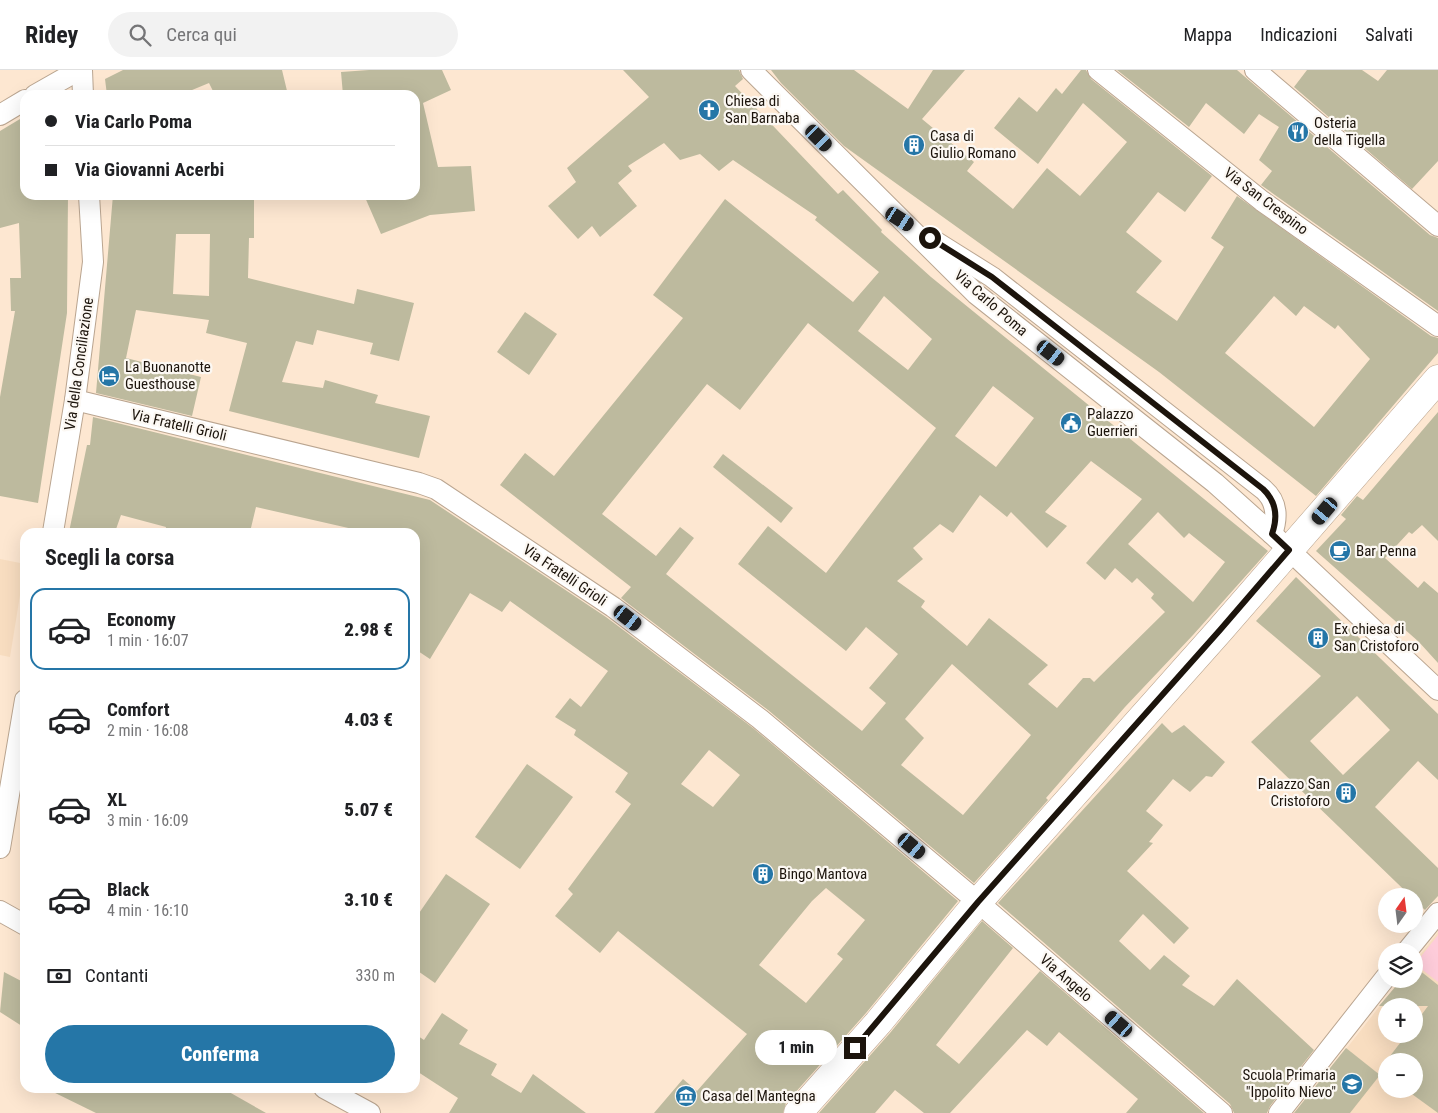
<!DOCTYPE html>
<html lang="it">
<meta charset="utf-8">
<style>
body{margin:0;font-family:"Roboto Condensed",sans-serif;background:#f2f2f2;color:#202124;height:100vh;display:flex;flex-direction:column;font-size:19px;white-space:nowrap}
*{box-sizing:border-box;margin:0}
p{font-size:16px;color:#757577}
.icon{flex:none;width:28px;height:28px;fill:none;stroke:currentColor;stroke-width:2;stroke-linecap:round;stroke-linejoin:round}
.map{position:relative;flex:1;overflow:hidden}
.panel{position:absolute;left:20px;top:458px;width:400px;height:565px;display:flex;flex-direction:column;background:#fff;border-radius:15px;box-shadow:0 5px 20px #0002}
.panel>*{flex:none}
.hud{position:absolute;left:20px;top:20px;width:400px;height:110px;border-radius:15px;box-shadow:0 5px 20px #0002;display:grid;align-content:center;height:110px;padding:0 25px;background:#fff}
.needle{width:32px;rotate:14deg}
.buttons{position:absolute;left:1378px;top:818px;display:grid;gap:10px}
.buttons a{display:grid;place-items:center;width:45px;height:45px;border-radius:50%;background:#fff;box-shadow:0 5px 20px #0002;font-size:25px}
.end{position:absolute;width:22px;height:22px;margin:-11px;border:6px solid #1c140c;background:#fff;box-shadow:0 0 0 2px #fff}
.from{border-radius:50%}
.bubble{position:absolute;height:35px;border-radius:18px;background:#fff;box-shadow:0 5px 20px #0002;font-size:16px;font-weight:800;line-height:35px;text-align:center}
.car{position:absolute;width:15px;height:30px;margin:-15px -8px;border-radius:6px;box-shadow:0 0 4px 1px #0007;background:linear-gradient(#222 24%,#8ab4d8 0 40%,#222 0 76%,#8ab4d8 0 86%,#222 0)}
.hud b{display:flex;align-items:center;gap:18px;height:48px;font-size:19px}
.hud b+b{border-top:1px solid #e0e0e0}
.hud i{width:12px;height:12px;background:#202124}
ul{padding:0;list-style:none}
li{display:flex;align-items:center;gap:15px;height:82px;margin:0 10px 8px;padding:0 15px;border:2px solid transparent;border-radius:15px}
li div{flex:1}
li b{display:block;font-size:19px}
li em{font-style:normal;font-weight:800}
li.active{border-color:#2576a7}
li>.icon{width:45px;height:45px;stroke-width:1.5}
h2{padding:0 25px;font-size:22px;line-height:60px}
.pay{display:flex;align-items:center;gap:12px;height:55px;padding:0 25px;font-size:19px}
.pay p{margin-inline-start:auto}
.cta{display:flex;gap:10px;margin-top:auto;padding:10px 25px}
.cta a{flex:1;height:58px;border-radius:30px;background:#2576a7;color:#fff;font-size:20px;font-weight:800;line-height:58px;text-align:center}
header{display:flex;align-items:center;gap:30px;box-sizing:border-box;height:70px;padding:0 25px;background:#fff;border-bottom:1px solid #e0e0e0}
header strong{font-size:24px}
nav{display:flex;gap:28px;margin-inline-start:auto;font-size:18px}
.search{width:350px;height:45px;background:#f2f2f2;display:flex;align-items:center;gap:12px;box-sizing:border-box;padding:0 18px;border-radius:28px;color:#757577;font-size:19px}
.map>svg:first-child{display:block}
.built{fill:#f8ddc0;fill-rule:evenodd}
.green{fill:#feccda}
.building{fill:#bdba9e;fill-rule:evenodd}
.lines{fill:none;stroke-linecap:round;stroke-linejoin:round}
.street-casing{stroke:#baa590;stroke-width:22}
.secondary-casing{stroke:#baa590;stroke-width:29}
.street{stroke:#fff;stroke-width:20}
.secondary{stroke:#fff;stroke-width:28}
.route{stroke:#1c140c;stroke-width:6}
.labels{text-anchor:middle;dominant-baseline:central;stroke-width:4.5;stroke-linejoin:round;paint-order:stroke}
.poi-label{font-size:15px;fill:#1c140c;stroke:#fcf8f3;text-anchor:start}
.street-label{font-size:15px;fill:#1c140c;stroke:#fcf8f3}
</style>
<header>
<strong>Ridey</strong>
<div class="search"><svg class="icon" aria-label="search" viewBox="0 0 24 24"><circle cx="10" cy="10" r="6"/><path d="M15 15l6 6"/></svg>Cerca qui</div>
<nav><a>Mappa</a><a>Indicazioni</a><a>Salvati</a></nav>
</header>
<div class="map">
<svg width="1438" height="1043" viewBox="0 0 1438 1043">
<rect width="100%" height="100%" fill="#fde7d1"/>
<g class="built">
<polygon points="0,489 25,494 10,587 0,585"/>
<path d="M1438,862V1043H1296L1401,909H1414V893ZM1386,936H1414V964H1386ZM1386,991H1414V1019H1386Z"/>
</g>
<polygon class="green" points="1438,865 1438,912 1415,894"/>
<g class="building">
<polygon points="123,0 282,0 288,25 215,25 209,13 180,25 107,25 105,9"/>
<polygon points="369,0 442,0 451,20 423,33 438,97 471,96 475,141 430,145 381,164 364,125 415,125 415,25 343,25 341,2"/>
<path d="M623,0H739L743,9L735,16L838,124L843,120L882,160L881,162L931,207L1268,481L1193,565L1125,637L1046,728L1048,730L974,813L768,640L621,528L631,517L500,415L525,383L554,406L683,248L653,225L725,129L853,232L879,202L815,150L817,147L733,90L719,101L700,84L680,90L664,73L628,96L632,101L618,113L637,136L600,167L592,156L578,169L548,136L576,112L567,98L649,27ZM884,226L932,269L908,300L858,261ZM808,253L936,358L826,503L768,456L738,494L846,581L866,557L898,584L869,618L886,633L862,661L666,504L694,468L680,457L656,486L602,444L707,314L740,340ZM993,316L1034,348L996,397L955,366ZM1091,391L1142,429L1086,493L1105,510L1115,498L1132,513L1137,508L1154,524L1151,528L1165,542L1094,612L1090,608H1083L1057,638L1028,614L1048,595L989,548L967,576L921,537L925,531L897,511L923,489L913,478L940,454L953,463L980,425L1007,447L1011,442L1047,478L1067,456L1045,442ZM1158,442L1184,468L1189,463L1225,492L1193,532L1128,474ZM952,594L1031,665L963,745L901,695L924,668L905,649Z"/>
<path d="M771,0H854L908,39L933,0H965L922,49L974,92L967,101L1013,139L1047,98L1080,126L1127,72L1083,33L1038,94L994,58L1019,27L1037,42L1056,18L1062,24L1081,0H1086L1091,9L1212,106L1185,142L1158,122L1126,162L1162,191L1136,222L1177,251L1224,177L1211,168L1237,126L1431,266L1438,268V283L1316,426L1159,302L844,76L781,13ZM1274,226L1296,246L1304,236L1335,259L1338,255L1370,289L1314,357L1225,283Z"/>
<polygon points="1117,0 1237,0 1430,165 1438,168 1438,241 1261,115 1272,101 1259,90 1279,57 1259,44 1244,64 1206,33 1189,57"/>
<polygon points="1307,0 1362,0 1378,11 1387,0 1438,0 1438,91 1412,119 1294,17"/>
<polygon points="25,46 25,125 68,125 67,243 38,433 0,426 0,327 15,241 11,241 10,208 21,208 19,153 0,158 0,61"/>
<path d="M113,125H254V168H249L248,208L354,234L357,219L414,233L399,291L370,284L373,273L317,260L313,275L296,271L282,312L323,318L325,310L378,325L375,333L430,346L419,388L229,341L247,273L206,263L209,250L136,240L126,288L201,307L192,346L96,323ZM176,164H210L209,226L173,224Z"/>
<polygon points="525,242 557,264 529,305 497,282"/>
<polygon points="1438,342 1438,471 1422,455 1412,464 1409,462 1385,488 1418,518 1424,511 1438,523 1438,593 1419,572 1316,481 1346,449 1341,445 1357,426 1363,430"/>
<path d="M93,347L430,430L606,547L753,658L958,831L866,943L786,1033L783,1043H654L683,1009L697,1021L747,964L618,861L600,883L555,846L573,824L568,819L631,734L615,722L628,703L574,665L576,660L555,647L570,628L581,637L608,601L510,531L502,542L470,523L430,589L415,579V462H366L256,437L250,462H165L166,457L121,445L115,462H69L87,375H90ZM709,680L740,705L713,737L681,714ZM826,818L865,850L837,884L843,889L806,933L759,895L812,831Z"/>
<polygon points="723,384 793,438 781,453 713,397"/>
<path d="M1296,507L1438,644V710L1418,691L1375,737L1438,798V826L1425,840L1251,672L1321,606L1256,551ZM1357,626L1390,660L1343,705L1310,671Z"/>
<polygon points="1162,653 1172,663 1184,655 1225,692 1212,707 1206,706 1190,722 1173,709 1146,741 1163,755 1149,772 1153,773 1127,801 1189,858 1174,874 1143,844 1119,871 1150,900 1164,885 1190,906 1182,915 1214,936 1237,909 1314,980 1270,1036 1267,1043 1234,1043 1230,1034 998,833"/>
<polygon points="527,694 573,727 520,799 475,767"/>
<polygon points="446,804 490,834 435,913 415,899 415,849"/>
<polygon points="982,851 1013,878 936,975 959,994 1040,901 1204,1043 1126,1043 1138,1029 1059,962 1047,976 1027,960 950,1043 924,1043 895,1020 875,1043 819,1043 890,963"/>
<polygon points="1414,896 1438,915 1438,1043 1405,1019 1414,1019 1414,991 1386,991 1386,1004 1380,999 1407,964 1414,964 1414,955 1428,936 1379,936 1402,909 1414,909"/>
<polygon points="4,902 25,913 25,958 0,942"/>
<polygon points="442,943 468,960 459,974 497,994 491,1005 521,1023 533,1004 586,1043 449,1043 458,1028 415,1000 415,964 424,970"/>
<polygon points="1346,978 1380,1005 1350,1043 1294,1043"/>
<polygon points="45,1018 222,1018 266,1043 96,1043"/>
</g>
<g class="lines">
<g class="street-casing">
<g id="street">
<polyline points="82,0 83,25"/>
<polyline points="751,0 976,224 1215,413 1272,464 1438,620"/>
<polyline points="1098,0 1262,131 1438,256"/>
<polyline points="1255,0 1438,156"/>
<polyline points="35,25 79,0"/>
<polyline points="0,45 25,30"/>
<path d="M933,170L992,207L1263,419C1277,431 1278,447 1272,464"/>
<polyline points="75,330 419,413 436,419 613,537 760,649 972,827 1222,1043"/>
<polyline points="53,462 75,330 93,192 89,125"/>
<polyline points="0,778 25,630"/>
<polyline points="0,841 25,855"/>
<polyline points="1407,881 1438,843"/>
<polyline points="324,1018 370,1043"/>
<polyline points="1279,1043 1386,907"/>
</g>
</g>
<g class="secondary-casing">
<polyline id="secondary" points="798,1043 878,953 978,832 1220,560 1438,309"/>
</g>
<use href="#street" class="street"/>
<use href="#secondary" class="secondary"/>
</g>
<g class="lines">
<path class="route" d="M855,978L978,832L1220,560L1289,480L1272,464C1278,447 1277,432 1263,419L992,207L930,168"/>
</g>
<defs>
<g id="church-disc" transform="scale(1.125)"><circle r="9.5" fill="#2576a7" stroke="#fcf8f3"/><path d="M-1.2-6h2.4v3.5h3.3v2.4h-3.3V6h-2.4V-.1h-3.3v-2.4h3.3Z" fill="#fff"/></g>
<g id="restaurant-disc" transform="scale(1.125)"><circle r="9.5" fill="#2576a7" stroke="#fcf8f3"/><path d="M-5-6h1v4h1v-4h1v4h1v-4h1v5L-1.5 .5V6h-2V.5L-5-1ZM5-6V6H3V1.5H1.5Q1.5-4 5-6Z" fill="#fff"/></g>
<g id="building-disc" transform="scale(1.125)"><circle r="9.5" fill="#2576a7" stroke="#fcf8f3"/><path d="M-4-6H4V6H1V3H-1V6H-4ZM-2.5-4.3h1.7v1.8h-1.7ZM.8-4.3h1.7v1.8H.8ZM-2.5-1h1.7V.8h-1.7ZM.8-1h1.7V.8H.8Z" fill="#fff"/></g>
<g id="hotel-disc" transform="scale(1.125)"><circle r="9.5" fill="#2576a7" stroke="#fcf8f3"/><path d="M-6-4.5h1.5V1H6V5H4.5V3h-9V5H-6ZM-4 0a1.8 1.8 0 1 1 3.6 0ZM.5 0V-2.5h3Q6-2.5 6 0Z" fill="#fff"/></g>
<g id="civic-disc" transform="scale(1.125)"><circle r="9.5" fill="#2576a7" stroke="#fcf8f3"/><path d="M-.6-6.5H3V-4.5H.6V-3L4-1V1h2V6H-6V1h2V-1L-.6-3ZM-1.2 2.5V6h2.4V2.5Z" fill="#fff"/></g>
<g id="cafe-disc" transform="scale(1.125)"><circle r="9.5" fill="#2576a7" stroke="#fcf8f3"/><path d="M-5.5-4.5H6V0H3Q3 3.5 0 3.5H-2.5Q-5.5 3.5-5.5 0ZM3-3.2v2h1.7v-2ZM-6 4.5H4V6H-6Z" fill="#fff"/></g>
<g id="school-disc" transform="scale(1.125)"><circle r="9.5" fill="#2576a7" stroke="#fcf8f3"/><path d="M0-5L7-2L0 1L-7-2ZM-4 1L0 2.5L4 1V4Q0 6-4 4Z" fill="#fff"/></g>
<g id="museum-disc" transform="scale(1.125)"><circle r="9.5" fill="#2576a7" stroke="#fcf8f3"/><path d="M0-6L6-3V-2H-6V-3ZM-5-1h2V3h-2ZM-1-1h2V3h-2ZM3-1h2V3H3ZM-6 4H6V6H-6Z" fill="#fff"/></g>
</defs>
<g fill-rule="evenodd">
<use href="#church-disc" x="709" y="40"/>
<use href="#restaurant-disc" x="1298" y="62"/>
<use href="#building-disc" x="914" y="75"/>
<use href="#hotel-disc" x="109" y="306"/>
<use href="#civic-disc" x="1071" y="353"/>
<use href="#cafe-disc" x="1340" y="481"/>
<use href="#building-disc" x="1318" y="568"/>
<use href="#building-disc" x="1346" y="723"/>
<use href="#building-disc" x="763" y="804"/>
<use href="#school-disc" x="1352" y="1014"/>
<use href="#museum-disc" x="686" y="1026"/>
</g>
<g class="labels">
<g class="poi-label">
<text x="725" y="31">Chiesa di<tspan x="725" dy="17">San Barnaba</tspan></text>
<text x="1314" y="53">Osteria<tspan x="1314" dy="17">della Tigella</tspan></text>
<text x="930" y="66">Casa di<tspan x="930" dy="17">Giulio Romano</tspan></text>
<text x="125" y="297">La Buonanotte<tspan x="125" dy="17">Guesthouse</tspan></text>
<text x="1087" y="344">Palazzo<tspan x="1087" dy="17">Guerrieri</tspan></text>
<text x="1356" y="481">Bar Penna</text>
<text x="1334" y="559">Ex chiesa di<tspan x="1334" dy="17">San Cristoforo</tspan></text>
<text x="1330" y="714" text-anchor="end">Palazzo San<tspan x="1330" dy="17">Cristoforo</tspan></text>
<text x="779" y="804">Bingo Mantova</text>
<text x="1336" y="1005" text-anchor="end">Scuola Primaria<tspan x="1336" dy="17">"Ippolito Nievo"</tspan></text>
<text x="702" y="1026">Casa del Mantegna</text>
</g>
<g class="street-label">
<text transform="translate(1266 131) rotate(37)">Via San Crespino</text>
<text transform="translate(991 233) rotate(41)">Via Carlo Poma</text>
<text transform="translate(79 294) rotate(-82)">Via della Conciliazione</text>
<text transform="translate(179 355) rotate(13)">Via Fratelli Grioli</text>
<text transform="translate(565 505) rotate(34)">Via Fratelli Grioli</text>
<text transform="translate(1066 908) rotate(41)">Via Angelo</text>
</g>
</g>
</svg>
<div class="buttons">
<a><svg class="needle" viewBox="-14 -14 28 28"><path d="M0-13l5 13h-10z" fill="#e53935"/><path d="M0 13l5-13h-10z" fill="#757577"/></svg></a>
<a><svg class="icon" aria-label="layers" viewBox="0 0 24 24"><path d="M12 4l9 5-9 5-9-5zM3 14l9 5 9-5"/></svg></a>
<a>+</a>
<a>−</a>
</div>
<i class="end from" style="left:930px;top:168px"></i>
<i class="end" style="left:855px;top:978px"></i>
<div class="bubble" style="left:755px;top:960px;width:82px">1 min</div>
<i class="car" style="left:819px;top:68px;rotate:135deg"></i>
<i class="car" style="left:900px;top:149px;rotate:122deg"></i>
<i class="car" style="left:1051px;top:283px;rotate:128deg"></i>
<i class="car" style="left:1325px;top:441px;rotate:220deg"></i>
<i class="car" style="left:628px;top:548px;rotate:128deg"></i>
<i class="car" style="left:912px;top:776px;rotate:130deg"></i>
<i class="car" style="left:1119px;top:954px;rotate:311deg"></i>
<div class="hud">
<b><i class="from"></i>Via Carlo Poma</b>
<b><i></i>Via Giovanni Acerbi</b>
</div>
<section class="panel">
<h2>Scegli la corsa</h2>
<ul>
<li class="active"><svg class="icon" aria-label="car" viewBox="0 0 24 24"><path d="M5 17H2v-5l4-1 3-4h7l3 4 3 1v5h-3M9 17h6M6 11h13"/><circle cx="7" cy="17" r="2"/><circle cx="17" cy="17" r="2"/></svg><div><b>Economy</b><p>1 min · 16:07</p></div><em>2.98 €</em></li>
<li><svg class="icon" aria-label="car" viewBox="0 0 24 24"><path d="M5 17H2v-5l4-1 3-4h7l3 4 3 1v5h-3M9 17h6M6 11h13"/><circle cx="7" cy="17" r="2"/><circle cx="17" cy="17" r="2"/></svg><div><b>Comfort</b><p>2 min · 16:08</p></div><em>4.03 €</em></li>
<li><svg class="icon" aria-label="car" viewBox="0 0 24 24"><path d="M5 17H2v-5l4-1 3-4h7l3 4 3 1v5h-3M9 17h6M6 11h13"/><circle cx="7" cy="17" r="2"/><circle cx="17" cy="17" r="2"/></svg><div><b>XL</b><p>3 min · 16:09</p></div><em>5.07 €</em></li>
<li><svg class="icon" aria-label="car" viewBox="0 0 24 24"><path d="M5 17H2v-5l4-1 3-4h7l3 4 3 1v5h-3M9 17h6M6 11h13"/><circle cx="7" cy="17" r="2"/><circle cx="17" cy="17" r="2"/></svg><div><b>Black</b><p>4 min · 16:10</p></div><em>3.10 €</em></li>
</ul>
<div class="pay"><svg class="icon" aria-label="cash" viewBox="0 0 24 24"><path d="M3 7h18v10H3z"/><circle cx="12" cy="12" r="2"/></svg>Contanti<p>330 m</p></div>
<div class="cta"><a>Conferma</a></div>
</section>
</div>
